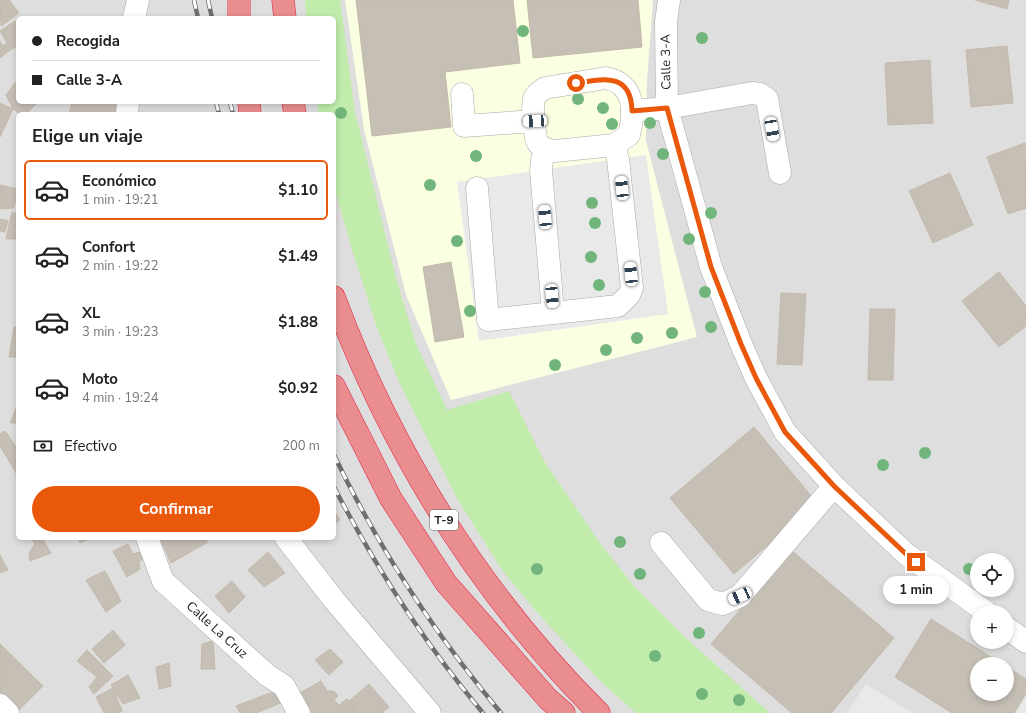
<!DOCTYPE html>
<html lang="es">
<meta charset="utf-8">
<style>
body{margin:0;font-family:"Nunito Sans",sans-serif;background:#f2f2f2;color:#222;height:100vh;display:flex;flex-direction:column;font-size:15px;white-space:nowrap}
*{box-sizing:border-box;margin:0}
p{font-size:13px;color:#767676}
.icon{flex:none;width:22px;height:22px;fill:none;stroke:currentColor;stroke-width:2;stroke-linecap:round;stroke-linejoin:round}
.map{position:relative;flex:1;overflow:hidden}
.details{position:absolute;left:16px;top:112px;width:320px;height:428px;display:flex;flex-direction:column;background:#fff;border-radius:6px;box-shadow:0 2px 6px #0003}
.details>*{flex:none}
.banner{position:absolute;left:16px;top:16px;width:320px;height:88px;border-radius:6px;box-shadow:0 2px 6px #0003;display:grid;align-content:center;height:88px;padding:0 16px;background:#fff}
.buttons{position:absolute;left:970px;top:553px;display:grid;gap:8px}
.buttons a{display:grid;place-items:center;width:44px;height:44px;border-radius:50%;background:#fff;box-shadow:0 2px 6px #0003;font-size:20px}
.end{position:absolute;width:18px;height:18px;margin:-9px;border:5px solid #ea580c;background:#fff;box-shadow:0 0 0 2px #fff}
.from{border-radius:50%}
.bubble{position:absolute;height:28px;border-radius:14px;background:#fff;box-shadow:0 2px 6px #0003;font-size:13px;font-weight:700;line-height:28px;text-align:center}
.car{position:absolute;width:12px;height:24px;margin:-12px -6px;border-radius:5px;box-shadow:0 0 3px 1px #0007;background:linear-gradient(#fff 24%,#345 0 40%,#fff 0 76%,#345 0 86%,#fff 0)}
.banner b{display:flex;align-items:center;gap:14px;height:38px;font-size:15px}
.banner b+b{border-top:1px solid #e0e0e0}
.banner i{width:10px;height:10px;background:#222}
ul{padding:0;list-style:none}
li{display:flex;align-items:center;gap:12px;height:60px;margin:0 8px 6px;padding:0 8px;border:2px solid transparent;border-radius:6px}
li div{flex:1}
li b{display:block;font-size:15px}
li em{font-style:normal;font-weight:700}
li.on{border-color:#ea580c}
li>.icon{width:36px;height:36px;stroke-width:1.5}
h2{padding:0 16px;font-size:18px;line-height:48px}
.pay{display:flex;align-items:center;gap:10px;height:44px;padding:0 16px;font-size:15px}
.pay p{margin-inline-start:auto}
.action{display:flex;gap:8px;margin-top:auto;padding:8px 16px}
.action a{flex:1;height:46px;border-radius:24px;background:#ea580c;color:#fff;font-size:16px;font-weight:700;line-height:46px;text-align:center}
.map>svg:first-child{display:block}
.residential{fill:#dfdede;fill-rule:evenodd}
.education{fill:#faffe2}
.grass{fill:#c1ecac}
.parking{fill:#e9e9e9}
.building{fill:#c6bfb6;stroke:#c4b9a9}
.lines{fill:none;stroke-linecap:round;stroke-linejoin:round}
.minor-casing{stroke:#a8a8a8;stroke-width:23}
.highway-casing{stroke:#e12245;stroke-width:23}
.minor{stroke:#fff;stroke-width:22}
.highway{stroke:#ea8d8f;stroke-width:22}
.rail-casing{stroke:#6f6f6f;stroke-width:4.5}
.rail{stroke:#fff;stroke-width:3;stroke-dasharray:9;stroke-linecap:butt}
.tree{fill:#71b57d}
.route{stroke:#ea580c;stroke-width:5}
.labels{text-anchor:middle;dominant-baseline:central;stroke-width:4;stroke-linejoin:round;paint-order:stroke}
.shield{fill:#fff;stroke:#646464;stroke-width:1}
.shield-label{font-size:12px;font-weight:bold;fill:#212121}
.street-label{font-size:13px;fill:#212121;stroke:#fff}
</style>
<div class="map">
<svg width="1026" height="713" viewBox="0 0 1026 713">
<rect width="100%" height="100%" fill="#f1f0e7"/>
<path class="residential" d="M0,0H1026V713H0ZM18,18H334V102H18ZM18,114H334V538H18ZM977,560H1007V590H977ZM977,612H1007V642H977ZM977,664H1007V694H977Z"/>
<polygon class="education" points="345,0 653,0 647,82 646,141 697,337 451,400 406,295 364,130"/>
<polygon class="grass" points="305,0 340,0 355,112 396,278 416,344 447,410 509,391 544,461 600,543 634,586 686,638 770,713 636,713 598,679 535,610 502,570 456,497 399,382 376,325 353,253 334,187 334,114 319,114 317,102 334,102 334,18 306,18"/>
<g class="parking">
<polygon points="646,155 668,314 479,341 457,182"/>
<polygon points="866,684 912,713 847,713"/>
<polygon points="1026,697 1026,713 1016,713"/>
</g>
<g class="building">
<polygon points="0,0 9,0 19,13 1,26"/>
<polygon points="356,0 513,0 520,63 445,72 451,127 372,136"/>
<polygon points="527,0 638,0 642,47 533,58"/>
<polygon points="975,0 1009,0 1007,9"/>
<polygon points="15,21 18,26 18,45 6,53 1,47 7,43 0,31"/>
<polygon points="0,41 6,53 0,58"/>
<polygon points="1007,46 1013,103 971,107 966,50"/>
<polygon points="930,60 933,123 888,125 885,63"/>
<polygon points="15,83 18,86 18,102 37,103 26,114 20,114 13,109 6,95"/>
<polygon points="72,102 119,102 119,114 69,114"/>
<polygon points="0,103 13,109 0,137"/>
<polygon points="1025,143 1026,208 1008,214 987,157"/>
<polygon points="950,173 973,225 933,243 909,191"/>
<polygon points="0,185 18,189 18,196 13,208 0,209"/>
<polygon points="12,212 18,214 18,239 6,239"/>
<polygon points="0,219 8,221 5,232 0,231"/>
<polygon points="451,262 464,337 435,342 423,267"/>
<polygon points="999,272 1026,306 1026,326 999,347 962,301"/>
<polygon points="781,293 806,294 802,365 777,364"/>
<polygon points="870,309 895,309 893,380 868,380"/>
<polygon points="14,327 18,327 18,357 9,357"/>
<polygon points="18,404 18,423 10,423"/>
<polygon points="754,427 817,503 734,574 670,498"/>
<polygon points="5,431 18,450 18,472 16,473 0,446 0,434"/>
<polygon points="334,511 340,520 334,524"/>
<polygon points="31,538 42,538 51,553 30,561 29,553 35,544"/>
<polygon points="78,538 91,538 80,543"/>
<polygon points="160,538 205,538 208,542 171,563"/>
<polygon points="128,544 133,554 139,552 143,559 139,562 140,569 127,577 113,551"/>
<polygon points="791,550 894,638 831,713 792,713 711,644"/>
<polygon points="268,552 285,573 264,587 248,570"/>
<polygon points="0,555 8,570 0,573"/>
<polygon points="105,571 121,601 106,612 86,580"/>
<polygon points="232,581 245,597 229,613 215,596"/>
<polygon points="931,619 1002,664 977,664 977,694 1007,694 1007,667 1026,679 1026,693 1014,713 952,713 895,677"/>
<polygon points="113,630 125,645 104,663 92,649"/>
<polygon points="213,641 215,669 201,669 202,644"/>
<polygon points="0,644 43,686 16,713 0,702"/>
<polygon points="330,649 343,662 329,675 315,660"/>
<polygon points="87,650 113,676 94,694 89,687 97,677 77,661"/>
<polygon points="169,663 171,686 159,689 156,667"/>
<polygon points="128,675 140,698 123,704 111,685"/>
<polygon points="321,681 327,691 334,691 338,696 334,700 339,705 347,699 355,708 350,713 309,713 298,694"/>
<polygon points="369,684 389,707 382,713 351,713 355,708 349,701"/>
<polygon points="113,688 122,711 118,713 104,713 96,697"/>
<polygon points="278,690 283,702 256,713 240,713 236,706"/>
</g>
<g class="lines">
<g class="minor-casing">
<g id="minor">
<polyline points="669,0 666,22 667,108 711,267 741,344 756,378 785,432 834,486 906,554 986,612"/>
<polyline points="134,18 138,0"/>
<path d="M606,78C635,84 635,111 629,135L614,145L555,151C548,150 542,149 538,143C534,138 532,105 534,99C536,93 541,91 545,88Z"/>
<polyline points="462,94 464,126 535,121"/>
<polyline points="632,111 667,108 752,93 760,94 767,99 780,173"/>
<polyline points="127,114 128,102"/>
<polyline points="547,150 542,160 541,170 553,312"/>
<polyline points="477,188 488,320 618,306 629,295 632,288 618,159 614,145"/>
<polyline points="147,538 163,581 267,675 284,686 299,713"/>
<polyline points="286,538 334,600 430,713"/>
<polyline points="661,543 708,600 723,604 740,596 834,486"/>
<polyline points="1007,628 1026,642"/>
<polyline points="0,705 8,713"/>
</g>
</g>
<g class="highway-casing">
<g id="highway">
<polyline points="239,0 239,18"/>
<polyline points="283,0 285,18"/>
<polyline points="249,102 250,114"/>
<polyline points="293,102 295,114"/>
<path d="M334,297C393,454 480,594 599,713"/>
<polyline points="334,386 391,499 446,583 548,699 564,713"/>
</g>
</g>
<use href="#minor" class="minor"/>
<use href="#highway" class="highway"/>
<g class="rail-casing">
<g id="rail">
<polyline points="194,0 198,18"/>
<polyline points="208,0 212,18"/>
<polyline points="216,102 219,114"/>
<polyline points="230,102 233,114"/>
<path d="M334,455C379,549 434,633 501,713"/>
<path d="M334,487C376,568 424,643 483,713"/>
</g>
</g>
<use href="#rail" class="rail"/>
</g>
<g class="tree">
<circle cx="523" cy="31" r="6"/>
<circle cx="702" cy="38" r="6"/>
<circle cx="578" cy="99" r="6"/>
<circle cx="603" cy="108" r="6"/>
<circle cx="341" cy="113" r="6"/>
<circle cx="650" cy="123" r="6"/>
<circle cx="612" cy="124" r="6"/>
<circle cx="663" cy="154" r="6"/>
<circle cx="476" cy="156" r="6"/>
<circle cx="430" cy="185" r="6"/>
<circle cx="592" cy="203" r="6"/>
<circle cx="711" cy="213" r="6"/>
<circle cx="595" cy="223" r="6"/>
<circle cx="689" cy="239" r="6"/>
<circle cx="457" cy="241" r="6"/>
<circle cx="591" cy="257" r="6"/>
<circle cx="599" cy="285" r="6"/>
<circle cx="705" cy="292" r="6"/>
<circle cx="470" cy="311" r="6"/>
<circle cx="711" cy="327" r="6"/>
<circle cx="672" cy="333" r="6"/>
<circle cx="637" cy="338" r="6"/>
<circle cx="606" cy="350" r="6"/>
<circle cx="555" cy="365" r="6"/>
<circle cx="925" cy="453" r="6"/>
<circle cx="883" cy="465" r="6"/>
<circle cx="620" cy="542" r="6"/>
<circle cx="537" cy="569" r="6"/>
<circle cx="969" cy="569" r="6"/>
<circle cx="640" cy="574" r="6"/>
<circle cx="699" cy="633" r="6"/>
<circle cx="655" cy="656" r="6"/>
<circle cx="702" cy="694" r="6"/>
<circle cx="739" cy="700" r="6"/>
</g>
<g class="lines">
<path class="route" d="M576,83C603,79 631,72 632,111L667,108L711,267L741,344L756,378L785,432L834,486L906,554L916,562"/>
</g>
<g class="labels">
<rect class="shield" x="430" y="510" width="28" height="20" rx="3"/>
<g class="shield-label">
<text x="444" y="520">T-9</text>
</g>
<g class="street-label">
<text transform="translate(666 62) rotate(-91)">Calle 3-A</text>
<text transform="translate(217 630) rotate(42)">Calle La Cruz</text>
</g>
</g>
</svg>
<div class="buttons">
<a><svg class="icon" aria-label="locate" viewBox="0 0 24 24"><circle cx="12" cy="12" r="6"/><path d="M12 2v4M12 18v4M2 12h4M18 12h4"/></svg></a>
<a>+</a>
<a>−</a>
</div>
<i class="end from" style="left:576px;top:83px"></i>
<i class="end" style="left:916px;top:562px"></i>
<div class="bubble" style="left:883px;top:576px;width:66px">1 min</div>
<i class="car" style="left:535px;top:121px;rotate:267deg"></i>
<i class="car" style="left:772px;top:129px;rotate:170deg"></i>
<i class="car" style="left:622px;top:188px;rotate:354deg"></i>
<i class="car" style="left:545px;top:217px;rotate:355deg"></i>
<i class="car" style="left:631px;top:274px;rotate:354deg"></i>
<i class="car" style="left:552px;top:296px;rotate:175deg"></i>
<i class="car" style="left:740px;top:596px;rotate:246deg"></i>
<div class="banner">
<b><i class="from"></i>Recogida</b>
<b><i></i>Calle 3-A</b>
</div>
<section class="details">
<h2>Elige un viaje</h2>
<ul>
<li class="on"><svg class="icon" aria-label="car" viewBox="0 0 24 24"><path d="M5 17H2v-5l4-1 3-4h7l3 4 3 1v5h-3M9 17h6M6 11h13"/><circle cx="7" cy="17" r="2"/><circle cx="17" cy="17" r="2"/></svg><div><b>Económico</b><p>1 min · 19:21</p></div><em>$1.10</em></li>
<li><svg class="icon" aria-label="car" viewBox="0 0 24 24"><path d="M5 17H2v-5l4-1 3-4h7l3 4 3 1v5h-3M9 17h6M6 11h13"/><circle cx="7" cy="17" r="2"/><circle cx="17" cy="17" r="2"/></svg><div><b>Confort</b><p>2 min · 19:22</p></div><em>$1.49</em></li>
<li><svg class="icon" aria-label="car" viewBox="0 0 24 24"><path d="M5 17H2v-5l4-1 3-4h7l3 4 3 1v5h-3M9 17h6M6 11h13"/><circle cx="7" cy="17" r="2"/><circle cx="17" cy="17" r="2"/></svg><div><b>XL</b><p>3 min · 19:23</p></div><em>$1.88</em></li>
<li><svg class="icon" aria-label="car" viewBox="0 0 24 24"><path d="M5 17H2v-5l4-1 3-4h7l3 4 3 1v5h-3M9 17h6M6 11h13"/><circle cx="7" cy="17" r="2"/><circle cx="17" cy="17" r="2"/></svg><div><b>Moto</b><p>4 min · 19:24</p></div><em>$0.92</em></li>
</ul>
<div class="pay"><svg class="icon" aria-label="cash" viewBox="0 0 24 24"><path d="M3 7h18v10H3z"/><circle cx="12" cy="12" r="2"/></svg>Efectivo<p>200 m</p></div>
<div class="action"><a>Confirmar</a></div>
</section>
</div>
